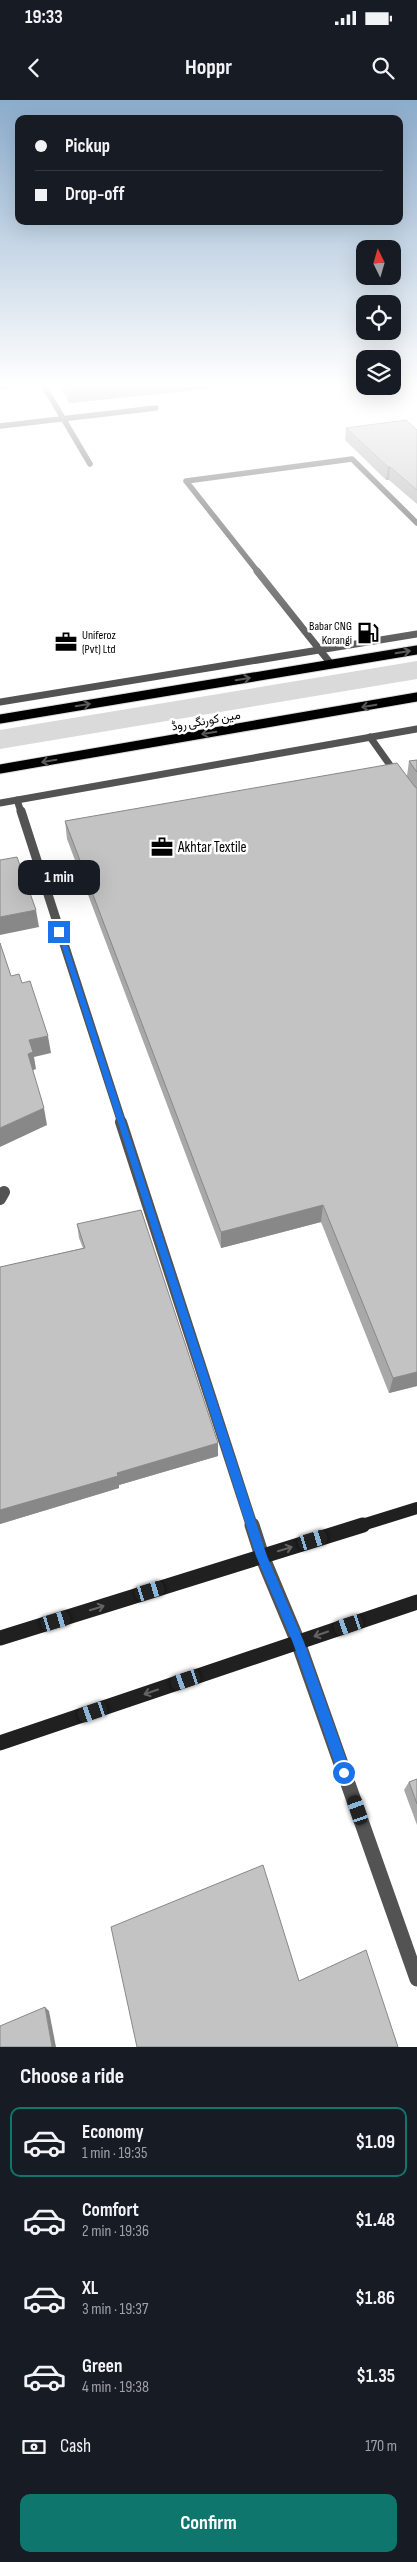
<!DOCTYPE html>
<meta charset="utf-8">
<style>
body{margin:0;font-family:"Sofia Sans Condensed",Vazirmatn,sans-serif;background:#242831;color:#f1f3f6;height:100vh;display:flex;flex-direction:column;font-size:19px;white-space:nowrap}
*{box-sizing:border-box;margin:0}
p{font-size:16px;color:#9ea1a6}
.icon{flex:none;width:28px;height:28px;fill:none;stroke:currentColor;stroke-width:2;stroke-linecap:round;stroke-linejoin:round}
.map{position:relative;height:1947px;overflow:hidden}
.panel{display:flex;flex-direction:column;background:#171b24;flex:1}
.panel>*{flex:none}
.hud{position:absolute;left:15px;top:15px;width:388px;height:110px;border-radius:10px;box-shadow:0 5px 20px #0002;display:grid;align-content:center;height:110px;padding:0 20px;background:#171b24}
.needle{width:32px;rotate:355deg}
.fabs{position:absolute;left:356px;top:140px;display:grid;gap:10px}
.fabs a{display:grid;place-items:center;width:45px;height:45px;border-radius:10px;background:#171b24;box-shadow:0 5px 20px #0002;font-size:25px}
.end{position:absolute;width:22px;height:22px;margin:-11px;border:6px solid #1a73e8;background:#fff;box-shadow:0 0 0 2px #fff}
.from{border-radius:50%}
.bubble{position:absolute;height:35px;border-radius:10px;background:#171b24;box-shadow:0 5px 20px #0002;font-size:16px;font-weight:700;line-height:35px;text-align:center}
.car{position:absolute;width:15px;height:30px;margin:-15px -8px;border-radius:6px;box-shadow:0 0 4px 1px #0007;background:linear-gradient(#222 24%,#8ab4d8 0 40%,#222 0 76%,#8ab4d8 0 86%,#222 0)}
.hud b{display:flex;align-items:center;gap:18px;height:48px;font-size:19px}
.hud b+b{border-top:1px solid #363941}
.hud i{width:12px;height:12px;background:#f1f3f6}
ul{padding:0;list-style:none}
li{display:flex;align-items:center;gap:15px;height:70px;margin:0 10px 8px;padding:0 10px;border:2px solid transparent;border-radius:10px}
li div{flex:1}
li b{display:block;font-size:19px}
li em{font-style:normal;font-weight:700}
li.active{border-color:#0f766e}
li>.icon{width:45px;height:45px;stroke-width:1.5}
h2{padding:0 20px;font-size:22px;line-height:60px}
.pay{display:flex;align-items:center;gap:12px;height:55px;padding:0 20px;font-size:19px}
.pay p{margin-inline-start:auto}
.primary-button{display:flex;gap:10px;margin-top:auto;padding:10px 20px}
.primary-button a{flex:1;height:58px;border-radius:10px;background:#0f766e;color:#fff;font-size:20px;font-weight:700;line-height:58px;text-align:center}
.status{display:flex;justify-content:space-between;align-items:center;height:35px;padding:0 25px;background:#171b24;direction:ltr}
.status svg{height:14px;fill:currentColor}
header{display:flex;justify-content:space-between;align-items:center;height:65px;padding:0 20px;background:#171b24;font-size:22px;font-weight:700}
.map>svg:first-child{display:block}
.green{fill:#dadada}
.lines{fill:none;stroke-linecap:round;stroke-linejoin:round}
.primary-casing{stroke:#dbdbdb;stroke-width:11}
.lane-far2{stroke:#535353;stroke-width:5.5}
.lane-far1{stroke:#535353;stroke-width:7}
.lane{stroke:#535353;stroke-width:12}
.street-far4{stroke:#535353;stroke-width:5.5}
.street-far3{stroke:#535353;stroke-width:7}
.street-far2{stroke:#535353;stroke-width:9}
.street-far1{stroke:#535353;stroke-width:12}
.street{stroke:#535353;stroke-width:15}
.secondary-far1{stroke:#202020;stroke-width:12}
.secondary{stroke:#202020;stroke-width:15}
.primary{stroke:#000;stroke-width:9}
.wall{fill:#a8a8a8}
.shaded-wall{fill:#888}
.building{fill:#c3c3c3;stroke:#888}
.oneway{stroke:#595959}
.oneway2{stroke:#636363}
.route{fill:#1a73e8}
.labels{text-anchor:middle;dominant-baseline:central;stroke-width:5;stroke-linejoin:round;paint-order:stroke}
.far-poi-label{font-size:12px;fill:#000;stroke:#fff;text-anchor:end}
.far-street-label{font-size:12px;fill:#000;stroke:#fff}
.poi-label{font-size:15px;fill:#000;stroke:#fff;text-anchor:start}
</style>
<div class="status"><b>19:33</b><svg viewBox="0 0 49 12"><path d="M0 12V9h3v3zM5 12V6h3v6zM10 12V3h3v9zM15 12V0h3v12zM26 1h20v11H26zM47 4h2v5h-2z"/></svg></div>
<header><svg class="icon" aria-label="back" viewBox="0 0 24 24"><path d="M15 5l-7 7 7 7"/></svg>Hoppr<svg class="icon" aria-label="search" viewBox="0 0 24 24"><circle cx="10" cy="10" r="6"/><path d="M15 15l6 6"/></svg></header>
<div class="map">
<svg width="417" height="1947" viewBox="0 0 417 1947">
<rect width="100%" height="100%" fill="#fff"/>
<polygon class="green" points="417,561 417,579 0,649 0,630"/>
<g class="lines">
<g class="primary-casing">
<g id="primary">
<polyline points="0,619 417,550"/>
<polyline points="0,669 417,597"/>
</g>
</g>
<g class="lane-far2">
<polyline points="44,286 90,364"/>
<polyline points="0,326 156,308"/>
</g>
<g class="lane-far1">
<polyline points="0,602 417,534"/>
<polyline points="370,637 397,675"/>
</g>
<polyline class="lane" points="0,1099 4,1092"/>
<polyline class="street-far4" points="258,472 186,381 352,359 417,423"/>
<g class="street-far3">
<polyline points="257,471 331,564"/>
<polyline points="17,700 21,712"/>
<polyline points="0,703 417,629"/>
</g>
<polyline class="street-far2" points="21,711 122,1023"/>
<polyline class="street-far1" points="121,1022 252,1426"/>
<polyline class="street" points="252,1425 262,1456 298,1542 417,1879"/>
<polyline class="secondary-far1" points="359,1426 417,1408"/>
<g class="secondary">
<polyline points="0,1538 363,1425"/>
<polyline points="0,1643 417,1502"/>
</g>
<use href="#primary" class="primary"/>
</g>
<g class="wall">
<polygon points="59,286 207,286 207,289 69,303"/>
<polygon points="346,328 417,330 417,404 389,380 386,380 345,340"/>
<polygon points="417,660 417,1286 389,1293 321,1122 221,1148 67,739 65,721 407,676 409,661"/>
<polygon points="77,1124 218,1356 119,1385 119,1388 0,1424 0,1167 83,1148 79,1138"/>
<polygon points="417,1679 417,1725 404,1690 409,1682"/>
</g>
<g class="shaded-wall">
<polygon points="0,286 31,286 0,289"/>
<polygon points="111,286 207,286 207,289 69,303 68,291"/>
<polygon points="388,367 390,367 389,380 386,380"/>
<polygon points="36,810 39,827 0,835 0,817"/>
<polygon points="48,936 51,953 34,957 36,969 31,971 28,954 29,940"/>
<polygon points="44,1008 47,1025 0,1047 0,1028"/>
<polygon points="323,1105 321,1122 221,1148 221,1132"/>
<polygon points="417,1272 417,1286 389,1293 393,1278"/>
<polygon points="218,1343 218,1356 119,1385 119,1388 0,1424 0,1410 117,1373"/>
<polygon points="45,1907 49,1911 56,1947 52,1947"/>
</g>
<g class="building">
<polygon points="66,286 111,286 68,291"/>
<polygon points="406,320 417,330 417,390 390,367 388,367 346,328"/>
<polygon points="417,660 417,672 409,661"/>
<polygon points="397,663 415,687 417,688 417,1272 393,1278 323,1105 221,1132 65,721"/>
<polygon points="17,757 36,810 0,817 0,760"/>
<polygon points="0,843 11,876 19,874 22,883 30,881 48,936 29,940 33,952 28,954 44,1008 0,1028"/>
<polygon points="141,1110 218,1343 117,1373 118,1376 0,1410 0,1167 85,1148 77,1124"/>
<polygon points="417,1679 417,1704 409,1682"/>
<polygon points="263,1765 299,1881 366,1850 398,1947 137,1947 111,1827"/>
<polygon points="45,1907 52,1947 0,1947 0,1926"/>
</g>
<defs><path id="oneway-shaft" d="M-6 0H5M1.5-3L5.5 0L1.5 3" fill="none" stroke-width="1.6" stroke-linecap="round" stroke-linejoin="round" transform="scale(1.25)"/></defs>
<g class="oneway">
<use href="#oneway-shaft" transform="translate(403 552) rotate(-9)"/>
<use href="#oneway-shaft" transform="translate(243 579) rotate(-9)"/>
<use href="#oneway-shaft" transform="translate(83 605) rotate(-9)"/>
<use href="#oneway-shaft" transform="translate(369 606) rotate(170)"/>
<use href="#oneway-shaft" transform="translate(209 633) rotate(170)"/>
<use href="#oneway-shaft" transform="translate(49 661) rotate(170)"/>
</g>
<g class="oneway2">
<use href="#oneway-shaft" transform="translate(285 1449) rotate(-17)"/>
<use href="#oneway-shaft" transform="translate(97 1508) rotate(-17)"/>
<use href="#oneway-shaft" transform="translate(321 1534) rotate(161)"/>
<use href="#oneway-shaft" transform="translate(151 1592) rotate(161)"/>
</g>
<linearGradient id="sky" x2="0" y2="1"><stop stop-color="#8baccc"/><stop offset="0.51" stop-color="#fff"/><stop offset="1" stop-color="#fff" stop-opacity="0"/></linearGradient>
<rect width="417" height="559" fill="url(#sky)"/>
<polygon class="route" points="57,831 63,832 267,1456 304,1542 351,1673 349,1677 344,1679 340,1677 338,1673 293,1543 256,1456"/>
<defs>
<g id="fuel-bare" transform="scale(1.725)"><path d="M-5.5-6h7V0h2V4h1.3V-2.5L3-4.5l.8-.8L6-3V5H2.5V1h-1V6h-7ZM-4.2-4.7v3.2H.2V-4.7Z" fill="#000" stroke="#fff" stroke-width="2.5" paint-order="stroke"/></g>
<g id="office-bare" transform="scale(1.725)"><path d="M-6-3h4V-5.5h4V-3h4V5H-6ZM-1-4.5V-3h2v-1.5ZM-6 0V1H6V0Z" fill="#000" stroke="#fff" stroke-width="2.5" paint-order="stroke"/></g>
</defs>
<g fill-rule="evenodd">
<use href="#fuel-bare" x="368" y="533"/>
<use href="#office-bare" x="66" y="542"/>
<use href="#office-bare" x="162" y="747"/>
</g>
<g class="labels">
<g class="far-poi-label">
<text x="352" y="526">Babar CNG<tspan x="352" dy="14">Korangi</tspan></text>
<text x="82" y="535" text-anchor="start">Uniferoz<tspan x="82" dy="14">(Pvt) Ltd</tspan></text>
</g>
<g class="far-street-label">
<text transform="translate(206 621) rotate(-10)">مین کورنگی روڈ</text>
</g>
<g class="poi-label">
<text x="178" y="747">Akhtar Textile</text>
</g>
</g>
</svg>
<div class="fabs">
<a><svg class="needle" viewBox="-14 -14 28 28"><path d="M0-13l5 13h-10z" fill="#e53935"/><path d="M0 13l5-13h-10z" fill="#9ea1a6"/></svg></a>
<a><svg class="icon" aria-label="locate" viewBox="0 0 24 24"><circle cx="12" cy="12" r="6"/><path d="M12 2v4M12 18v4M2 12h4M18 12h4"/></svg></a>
<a><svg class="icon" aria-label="layers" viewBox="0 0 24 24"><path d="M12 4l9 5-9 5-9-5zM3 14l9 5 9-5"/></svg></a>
</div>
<i class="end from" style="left:344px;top:1673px"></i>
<i class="end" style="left:59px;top:832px"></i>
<div class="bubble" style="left:18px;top:760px;width:82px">1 min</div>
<i class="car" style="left:313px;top:1440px;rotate:73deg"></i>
<i class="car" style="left:150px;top:1491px;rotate:73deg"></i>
<i class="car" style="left:56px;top:1521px;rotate:73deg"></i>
<i class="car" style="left:349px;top:1525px;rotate:251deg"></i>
<i class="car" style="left:186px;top:1580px;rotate:251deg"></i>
<i class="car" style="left:93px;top:1612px;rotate:251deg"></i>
<i class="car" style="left:358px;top:1710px;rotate:341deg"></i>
<div class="hud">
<b><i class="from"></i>Pickup</b>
<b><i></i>Drop-off</b>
</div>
</div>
<section class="panel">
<h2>Choose a ride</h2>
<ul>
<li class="active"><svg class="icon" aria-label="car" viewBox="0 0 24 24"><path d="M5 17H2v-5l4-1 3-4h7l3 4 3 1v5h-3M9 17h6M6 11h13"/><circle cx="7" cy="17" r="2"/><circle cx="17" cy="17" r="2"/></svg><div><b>Economy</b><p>1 min · 19:35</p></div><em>$1.09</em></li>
<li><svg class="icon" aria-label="car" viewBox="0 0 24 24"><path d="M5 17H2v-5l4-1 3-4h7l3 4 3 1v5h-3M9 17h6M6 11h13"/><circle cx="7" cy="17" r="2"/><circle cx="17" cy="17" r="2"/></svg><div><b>Comfort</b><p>2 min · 19:36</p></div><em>$1.48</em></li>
<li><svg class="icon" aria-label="car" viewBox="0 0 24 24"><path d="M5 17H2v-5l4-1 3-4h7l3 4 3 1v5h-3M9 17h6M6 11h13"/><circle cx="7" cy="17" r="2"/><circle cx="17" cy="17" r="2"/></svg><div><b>XL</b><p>3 min · 19:37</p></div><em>$1.86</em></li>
<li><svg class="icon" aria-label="car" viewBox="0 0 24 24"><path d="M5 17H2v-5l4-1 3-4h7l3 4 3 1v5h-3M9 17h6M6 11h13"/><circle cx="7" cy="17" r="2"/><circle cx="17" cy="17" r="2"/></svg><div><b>Green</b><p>4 min · 19:38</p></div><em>$1.35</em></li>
</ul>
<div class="pay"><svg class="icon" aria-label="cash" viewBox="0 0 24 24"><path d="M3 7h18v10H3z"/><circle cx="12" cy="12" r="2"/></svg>Cash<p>170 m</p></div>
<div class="primary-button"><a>Confirm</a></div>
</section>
